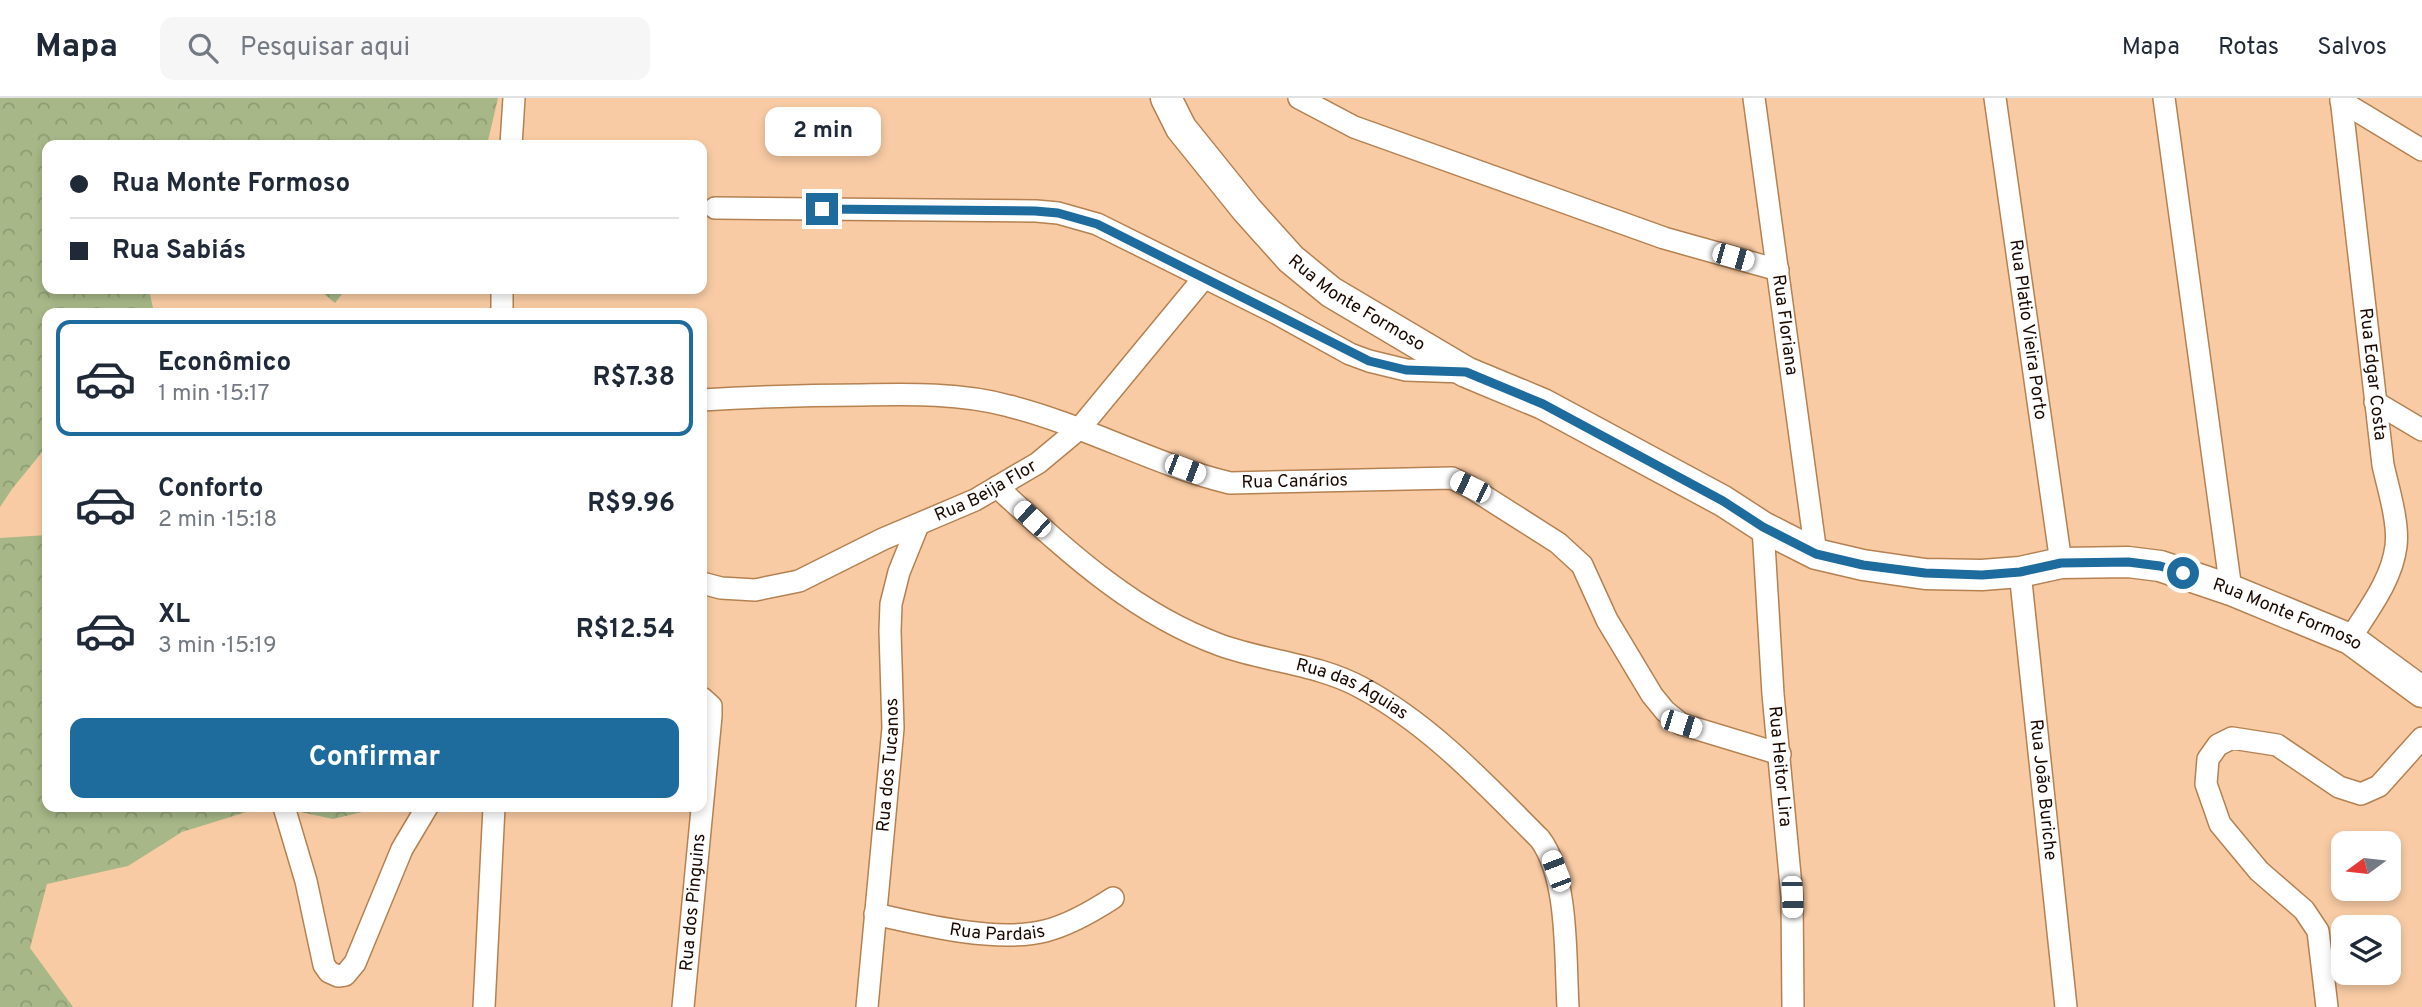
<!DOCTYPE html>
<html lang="pt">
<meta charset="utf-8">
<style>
body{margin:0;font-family:Overpass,sans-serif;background:#f6f6f7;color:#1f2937;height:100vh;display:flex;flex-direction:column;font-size:26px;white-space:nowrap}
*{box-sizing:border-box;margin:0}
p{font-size:23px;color:#747a83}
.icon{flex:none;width:38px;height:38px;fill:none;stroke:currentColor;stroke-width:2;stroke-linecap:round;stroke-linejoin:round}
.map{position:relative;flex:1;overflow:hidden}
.sheet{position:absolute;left:42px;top:210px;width:665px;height:504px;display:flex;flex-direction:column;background:#fff;border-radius:14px;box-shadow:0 4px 10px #0003}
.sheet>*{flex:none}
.banner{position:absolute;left:42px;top:42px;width:665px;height:154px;border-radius:14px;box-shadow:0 4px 10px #0003;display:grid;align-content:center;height:154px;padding:0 28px;background:#fff}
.needle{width:46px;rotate:255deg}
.tools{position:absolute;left:2331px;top:733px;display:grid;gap:14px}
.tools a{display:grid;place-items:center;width:70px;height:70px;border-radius:14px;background:#fff;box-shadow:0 4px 10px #0003;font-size:35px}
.end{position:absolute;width:32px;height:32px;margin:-16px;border:9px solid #1e6b9e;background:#fff;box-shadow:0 0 0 4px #fff}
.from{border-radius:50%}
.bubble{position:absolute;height:49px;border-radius:14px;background:#fff;box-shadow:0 4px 10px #0003;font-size:23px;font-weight:700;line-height:49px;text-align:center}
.car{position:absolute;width:21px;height:42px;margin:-21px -10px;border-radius:9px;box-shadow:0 0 5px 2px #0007;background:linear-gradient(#fff 24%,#345 0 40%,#fff 0 76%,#345 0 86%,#fff 0)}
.banner b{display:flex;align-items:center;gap:24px;height:66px;font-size:26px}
.banner b+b{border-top:2px solid #e0e1e3}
.banner i{width:18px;height:18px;background:#1f2937}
ul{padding:12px 0 0;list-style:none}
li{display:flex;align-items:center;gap:21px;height:116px;margin:0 14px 10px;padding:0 14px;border:4px solid transparent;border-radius:14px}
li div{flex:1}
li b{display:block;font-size:26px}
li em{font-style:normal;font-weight:700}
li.current{border-color:#1e6b9e}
li>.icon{width:63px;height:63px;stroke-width:1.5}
.primary-button{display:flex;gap:14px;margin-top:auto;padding:14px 28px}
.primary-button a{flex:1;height:80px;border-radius:14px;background:#1e6b9e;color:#fff;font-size:28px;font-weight:700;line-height:80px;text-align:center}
header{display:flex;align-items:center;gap:42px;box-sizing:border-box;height:98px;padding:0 35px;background:#fff;border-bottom:2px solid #e0e1e3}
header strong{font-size:33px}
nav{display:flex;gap:38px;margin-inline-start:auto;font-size:24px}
.search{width:490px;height:63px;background:#f6f6f7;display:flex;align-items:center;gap:18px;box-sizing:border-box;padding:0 24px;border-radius:14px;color:#747a83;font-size:26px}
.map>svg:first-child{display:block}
.forest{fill:url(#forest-crowns)}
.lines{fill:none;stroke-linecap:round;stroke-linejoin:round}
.street-casing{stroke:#b58151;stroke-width:24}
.secondary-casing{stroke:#b58151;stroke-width:33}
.street{stroke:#fff;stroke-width:21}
.secondary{stroke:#fff;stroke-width:30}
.route{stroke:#1e6b9e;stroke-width:9}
.labels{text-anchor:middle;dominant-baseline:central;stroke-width:5;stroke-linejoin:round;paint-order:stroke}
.street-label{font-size:18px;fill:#1b0900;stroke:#fddbbd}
</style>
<header>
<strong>Mapa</strong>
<div class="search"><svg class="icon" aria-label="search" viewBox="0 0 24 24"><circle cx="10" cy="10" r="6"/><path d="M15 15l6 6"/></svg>Pesquisar aqui</div>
<nav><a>Mapa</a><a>Rotas</a><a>Salvos</a></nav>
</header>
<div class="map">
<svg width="2422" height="909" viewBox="0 0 2422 909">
<defs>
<pattern id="forest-crowns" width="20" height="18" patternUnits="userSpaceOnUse" patternTransform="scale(1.75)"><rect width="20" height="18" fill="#a7b787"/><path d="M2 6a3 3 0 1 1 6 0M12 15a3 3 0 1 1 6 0" fill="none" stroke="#8f9c73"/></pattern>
</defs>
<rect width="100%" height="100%" fill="#f8cba4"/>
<g class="forest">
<polygon points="0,0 498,0 487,47 47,47 47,191 149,191 154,215 47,215 47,348 12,391 0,409"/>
<polygon points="318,191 346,191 335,205"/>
<polygon points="47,437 47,709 262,709 182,734 128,768 47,786 30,850 73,909 0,909 0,440"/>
<polygon points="277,709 383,709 333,721"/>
</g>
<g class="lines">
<g class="street-casing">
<g id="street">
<polyline points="1299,0 1354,29 1547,98 1664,140 1778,172"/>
<path id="s1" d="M1754,0L1816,456"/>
<path id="s2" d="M1995,0L2061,465"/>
<polyline points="2164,0 2231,492"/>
<path id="s3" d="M2341,0L2383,367C2388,390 2399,424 2396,448C2392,482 2368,512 2350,541"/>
<polyline points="2341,3 2422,52"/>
<polyline points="511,47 514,0"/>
<polyline points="715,110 1036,113 1058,115 1097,126 1274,214 1350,256 1369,263 1406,272 1464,274"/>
<polyline points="502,215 502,191"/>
<path id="s4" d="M702,302C755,299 808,297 861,297C910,296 962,295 1009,308C1085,327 1154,367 1230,385L1452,380L1470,389L1558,445L1582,467L1607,522L1652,597L1665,613L1681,626L1780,656"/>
<polyline points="2375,304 2422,332"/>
<path id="s5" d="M997,389C1065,451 1132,515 1220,547C1267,564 1319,566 1362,590C1431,627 1485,686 1540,741C1569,780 1565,860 1568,909"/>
<path id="s6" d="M1763,429L1773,596L1792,799L1793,909"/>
<path id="s7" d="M2020,474L2066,909"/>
<path id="s8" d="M702,485L721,490L755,492L799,483L883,441L975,402L1038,365L1080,330L1203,181"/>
<polyline points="284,709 306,783 324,867 329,874 338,878 345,877 355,865 402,751 427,709"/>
<path id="s9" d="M875,816C922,827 998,845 1045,833C1069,827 1093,813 1113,800"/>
<polyline points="484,909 494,709"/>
<path id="s10" d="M683,909L711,618V608L702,600"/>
<path id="s11" d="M867,909L893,630L890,533L891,506L899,474L918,427"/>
<polyline points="2327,909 2318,833 2304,812 2259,773 2220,726 2206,686 2208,661 2218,647 2232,640 2277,647 2339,689 2361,696 2379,688 2422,640"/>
</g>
</g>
<g class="secondary-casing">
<g id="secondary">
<path id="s12" d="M1166,0L1181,30L1247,112L1291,161L1331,194L1466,274L1543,306L1723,403L1763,429L1816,456L1863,467L1925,476L1982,477L2020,474L2061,465L2128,464L2160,468L2231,492L2350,541L2422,594"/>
</g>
</g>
<use href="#street" class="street"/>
<use href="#secondary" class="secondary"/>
</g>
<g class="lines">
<polyline class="route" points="822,111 1035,113 1058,115 1097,126 1369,263 1406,272 1466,274 1543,306 1723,403 1763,429 1816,456 1863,467 1925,475 1982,477 2020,474 2061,465 2128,464 2160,468 2183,475"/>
</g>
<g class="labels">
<g class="street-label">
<text stroke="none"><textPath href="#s12" startOffset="284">Rua Monte Formoso</textPath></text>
<text stroke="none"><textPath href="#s1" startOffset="229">Rua Floriana</textPath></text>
<text stroke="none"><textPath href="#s2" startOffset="234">Rua Platio Vieira Porto</textPath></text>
<text stroke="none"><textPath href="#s3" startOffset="278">Rua Edgar Costa</textPath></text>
<text stroke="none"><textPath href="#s4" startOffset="607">Rua Canários</textPath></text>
<text stroke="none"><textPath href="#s8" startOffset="306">Rua Beija Flor</textPath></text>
<text stroke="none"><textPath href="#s12" startOffset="1292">Rua Monte Formoso</textPath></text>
<text stroke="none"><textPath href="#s5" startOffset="415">Rua das Águias</textPath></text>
<text stroke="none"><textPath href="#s11" startOffset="243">Rua dos Tucanos</textPath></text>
<text stroke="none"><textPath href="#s6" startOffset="240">Rua Heitor Lira</textPath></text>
<text stroke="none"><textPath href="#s7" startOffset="219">Rua João Buriche</textPath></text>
<text stroke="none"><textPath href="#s10" startOffset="105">Rua dos Pinguins</textPath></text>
<text stroke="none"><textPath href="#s9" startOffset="124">Rua Pardais</textPath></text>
</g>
</g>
</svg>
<div class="tools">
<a><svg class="needle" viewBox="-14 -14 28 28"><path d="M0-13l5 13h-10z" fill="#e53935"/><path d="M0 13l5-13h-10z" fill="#747a83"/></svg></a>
<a><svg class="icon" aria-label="layers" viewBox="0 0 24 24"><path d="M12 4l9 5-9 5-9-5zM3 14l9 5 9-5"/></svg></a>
</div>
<i class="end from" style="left:2183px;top:475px"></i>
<i class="end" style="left:822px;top:111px"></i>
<div class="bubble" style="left:765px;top:9px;width:116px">2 min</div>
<i class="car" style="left:1733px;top:159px;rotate:106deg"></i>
<i class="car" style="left:1185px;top:371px;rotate:111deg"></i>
<i class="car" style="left:1470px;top:389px;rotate:296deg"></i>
<i class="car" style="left:1032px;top:421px;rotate:313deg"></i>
<i class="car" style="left:1681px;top:626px;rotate:108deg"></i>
<i class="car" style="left:1556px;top:773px;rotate:339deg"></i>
<i class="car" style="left:1792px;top:799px;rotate:178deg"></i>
<div class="banner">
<b><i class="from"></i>Rua Monte Formoso</b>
<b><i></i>Rua Sabiás</b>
</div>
<section class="sheet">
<ul>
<li class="current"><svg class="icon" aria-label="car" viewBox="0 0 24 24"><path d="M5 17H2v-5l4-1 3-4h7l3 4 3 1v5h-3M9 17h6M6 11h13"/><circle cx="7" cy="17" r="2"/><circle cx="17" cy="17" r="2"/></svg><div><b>Econômico</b><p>1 min · 15:17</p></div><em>R$7.38</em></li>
<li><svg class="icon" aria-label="car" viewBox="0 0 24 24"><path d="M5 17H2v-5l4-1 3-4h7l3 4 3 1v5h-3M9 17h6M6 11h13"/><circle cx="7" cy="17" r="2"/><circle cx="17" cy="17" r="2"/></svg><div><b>Conforto</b><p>2 min · 15:18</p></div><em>R$9.96</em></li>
<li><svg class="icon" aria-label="car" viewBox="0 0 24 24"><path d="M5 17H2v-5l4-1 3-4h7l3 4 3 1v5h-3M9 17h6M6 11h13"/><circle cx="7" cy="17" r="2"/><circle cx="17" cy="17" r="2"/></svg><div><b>XL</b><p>3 min · 15:19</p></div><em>R$12.54</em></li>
</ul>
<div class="primary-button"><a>Confirmar</a></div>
</section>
</div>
